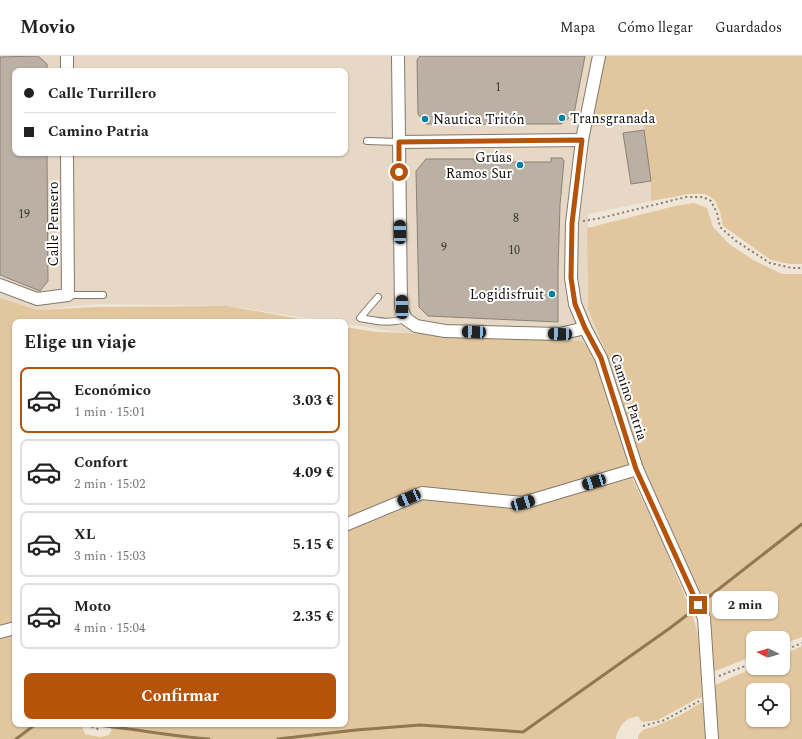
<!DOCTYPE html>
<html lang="es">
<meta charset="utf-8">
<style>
body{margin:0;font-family:Spectral,serif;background:#f6f6f6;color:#222;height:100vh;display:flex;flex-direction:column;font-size:15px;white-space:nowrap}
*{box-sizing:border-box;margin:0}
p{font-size:13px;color:#767676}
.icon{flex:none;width:22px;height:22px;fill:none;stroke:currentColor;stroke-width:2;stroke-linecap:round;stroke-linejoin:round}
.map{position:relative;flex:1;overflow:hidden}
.sheet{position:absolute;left:12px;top:263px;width:336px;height:408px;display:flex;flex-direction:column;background:#fff;border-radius:8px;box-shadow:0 1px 3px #0004}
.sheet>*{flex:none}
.banner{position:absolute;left:12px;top:12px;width:336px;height:88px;border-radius:8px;box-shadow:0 1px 3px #0004;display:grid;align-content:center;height:88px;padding:0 12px;background:#fff}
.needle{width:26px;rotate:275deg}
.buttons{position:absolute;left:746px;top:575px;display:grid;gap:8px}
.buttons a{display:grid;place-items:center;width:44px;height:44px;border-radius:8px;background:#fff;box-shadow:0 1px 3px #0004;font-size:20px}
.end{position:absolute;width:18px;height:18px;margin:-9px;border:5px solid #b45309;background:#fff;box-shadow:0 0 0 2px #fff}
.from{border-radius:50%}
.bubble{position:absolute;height:28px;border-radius:8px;background:#fff;box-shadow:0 1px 3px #0004;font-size:13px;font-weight:700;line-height:28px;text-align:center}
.car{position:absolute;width:12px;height:24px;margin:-12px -6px;border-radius:5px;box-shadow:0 0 3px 1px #0007;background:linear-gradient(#222 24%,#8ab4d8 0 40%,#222 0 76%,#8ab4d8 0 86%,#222 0)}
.banner b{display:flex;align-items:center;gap:14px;height:38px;font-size:15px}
.banner b+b{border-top:1px solid #e0e0e0}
.banner i{width:10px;height:10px;background:#222}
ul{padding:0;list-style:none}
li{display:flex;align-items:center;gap:12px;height:66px;margin:0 8px 6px;padding:0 4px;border:2px solid #e0e0e0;border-radius:8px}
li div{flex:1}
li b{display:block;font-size:15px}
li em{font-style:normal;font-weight:700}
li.selected{border-color:#b45309}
li>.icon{width:36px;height:36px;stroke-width:1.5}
h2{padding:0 12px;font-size:18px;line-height:48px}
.action{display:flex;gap:8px;margin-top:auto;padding:8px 12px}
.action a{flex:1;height:46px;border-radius:8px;background:#b45309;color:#fff;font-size:16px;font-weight:700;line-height:46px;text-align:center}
header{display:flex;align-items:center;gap:24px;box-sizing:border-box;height:56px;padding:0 20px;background:#fff;border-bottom:1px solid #e0e0e0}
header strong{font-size:19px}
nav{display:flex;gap:22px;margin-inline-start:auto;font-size:14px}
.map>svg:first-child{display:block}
.built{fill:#e6d8c4;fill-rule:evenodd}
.green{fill:#e2c69e;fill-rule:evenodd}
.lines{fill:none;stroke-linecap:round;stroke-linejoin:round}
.stream{stroke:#907853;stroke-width:3}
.building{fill:#bab1a4;stroke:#8a8175}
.service-casing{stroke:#82796d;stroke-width:8}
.minor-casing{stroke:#82796d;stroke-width:14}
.path{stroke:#847e74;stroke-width:2;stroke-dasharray:2 3;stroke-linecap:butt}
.service{stroke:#fff;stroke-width:6}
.minor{stroke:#fff;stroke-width:12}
.route{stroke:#b45309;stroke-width:5}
.poi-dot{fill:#0080a5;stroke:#fff;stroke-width:1.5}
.labels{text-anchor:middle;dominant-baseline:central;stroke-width:4;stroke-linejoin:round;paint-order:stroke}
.number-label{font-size:12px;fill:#39342e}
.poi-label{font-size:14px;fill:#0e0b07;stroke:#fff;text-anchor:start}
.street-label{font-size:14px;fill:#0e0b07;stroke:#fff}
</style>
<header>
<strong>Movio</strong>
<nav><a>Mapa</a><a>Cómo llegar</a><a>Guardados</a></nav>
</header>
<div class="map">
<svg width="802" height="683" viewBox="0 0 802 683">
<rect width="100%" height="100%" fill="#efe6d8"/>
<path class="built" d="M0,0H604L643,66L651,125V145L588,158L587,220L588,253L603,287L407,277L345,268V266H334L227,250L98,248L37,254L0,242ZM15,15H345V97H15Z"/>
<g class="green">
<polygon points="604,0 802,0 802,208 790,208 771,204 723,170 720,156 715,144 705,138 689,138 651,145 651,125 643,66 589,71"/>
<polygon points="694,147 707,152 713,171 729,188 753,204 782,218 802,218 802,581 783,588 783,582 753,582 753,600 713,616 708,562 641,411 604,291 588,253 587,172 675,150"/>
<polygon points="0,242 37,254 96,251 227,250 317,266 15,266 15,567 0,571"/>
<polygon points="345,271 376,276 407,277 582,285 588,291 595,306 629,411 522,443 421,432 345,464"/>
<path d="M632,422L662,484L693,560L698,579L704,641L698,642L658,664L642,666L638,660C635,661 630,662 628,663C622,667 616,676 616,683H0V581L15,579V668H81L85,678L100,681L109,679L112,673L108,668H345V476L417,447L426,443L491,450L521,453Z"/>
<path d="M802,590V683H717L715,629L753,612H783V599ZM753,634H783V664H753Z"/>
<path d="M700,647H705L708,683H638C638,679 641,675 645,673C648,672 651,672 654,671C670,664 686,657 700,647Z"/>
</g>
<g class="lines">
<g class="stream">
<polyline points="706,543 802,468"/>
<path d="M97,669C134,673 172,680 209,683"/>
<polyline points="16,683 36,668"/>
<polyline points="278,683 356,674 420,669 523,676 670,572 691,556"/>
</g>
</g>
<g class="building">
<polygon points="38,0 47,8 47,15 15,15 15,97 47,97 48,225 40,235 0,219 0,1"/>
<polygon points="420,0 585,0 574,58 561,68 426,68 418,58 417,4"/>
<polygon points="644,74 651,125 631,128 623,77"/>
<polygon points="551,102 562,102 564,105 560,149 558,214 558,266 428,260 419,251 416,115 426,103 474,103 474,106 551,106"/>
</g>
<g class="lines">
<g class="service-casing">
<g id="service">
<polyline points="367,85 399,86"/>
<polyline points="68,239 103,239"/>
<path d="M378,241L360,262C377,265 388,268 406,263"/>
</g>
</g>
<g class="minor-casing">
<g id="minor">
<polyline points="67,0 67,15"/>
<polyline points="398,0 401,251 406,263 416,270 445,275 560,278 585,272"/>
<polyline points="599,0 582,84 572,167 571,222 575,248 585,272 601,302 637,413 704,562 712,683"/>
<polyline points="399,86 582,84"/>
<polyline points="0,229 37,243 68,239 67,97"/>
<polyline points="345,469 422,437 523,447 637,413"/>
<polyline points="0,576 15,572"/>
</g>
</g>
<g class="path">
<polyline points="583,165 601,162 686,141 703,141 711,145 717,157 720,171 736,185 770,207 792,212 802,212"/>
<polyline points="783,595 802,587"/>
<polyline points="719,620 753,607"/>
<polyline points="88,668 89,670 101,674"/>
<polyline points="643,670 665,664 699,645"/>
</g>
<use href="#service" class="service"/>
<use href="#minor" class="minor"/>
</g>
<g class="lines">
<polyline class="route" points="399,116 399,86 582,84 572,167 571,222 575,248 585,272 601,302 636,413 698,549"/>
</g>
<g class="poi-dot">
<circle cx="562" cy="62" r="4"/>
<circle cx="425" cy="63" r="4"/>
<circle cx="520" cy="109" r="4"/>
<circle cx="552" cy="238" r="4"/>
</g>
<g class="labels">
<g class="number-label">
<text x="498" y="31">1</text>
<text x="24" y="158">19</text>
<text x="516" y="162">8</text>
<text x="444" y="191">9</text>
<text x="514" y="194">10</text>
</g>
<g class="poi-label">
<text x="570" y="62">Transgranada</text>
<text x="433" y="63">Nautica Tritón</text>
<text x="512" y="101" text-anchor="end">Grúas<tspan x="512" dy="16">Ramos Sur</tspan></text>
<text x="544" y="238" text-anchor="end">Logidisfruit</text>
</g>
<g class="street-label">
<text transform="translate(53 168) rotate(-90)">Calle Pensero</text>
<text transform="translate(629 341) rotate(72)">Camino Patria</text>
</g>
</g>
</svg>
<div class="buttons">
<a><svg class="needle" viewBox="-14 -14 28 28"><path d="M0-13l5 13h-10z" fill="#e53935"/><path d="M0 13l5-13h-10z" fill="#767676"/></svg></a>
<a><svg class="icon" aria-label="locate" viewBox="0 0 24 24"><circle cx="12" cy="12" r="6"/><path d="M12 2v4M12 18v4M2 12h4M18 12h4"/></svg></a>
</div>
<i class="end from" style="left:399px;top:116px"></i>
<i class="end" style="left:698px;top:549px"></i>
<div class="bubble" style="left:712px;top:535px;width:66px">2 min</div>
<i class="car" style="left:400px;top:176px;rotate:359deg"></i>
<i class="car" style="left:402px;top:251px;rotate:359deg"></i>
<i class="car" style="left:474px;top:276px;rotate:272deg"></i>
<i class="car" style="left:560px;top:278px;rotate:272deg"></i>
<i class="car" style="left:594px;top:426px;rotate:253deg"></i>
<i class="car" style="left:409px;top:442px;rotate:247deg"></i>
<i class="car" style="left:523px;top:447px;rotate:74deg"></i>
<div class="banner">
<b><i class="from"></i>Calle Turrillero</b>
<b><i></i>Camino Patria</b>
</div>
<section class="sheet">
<h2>Elige un viaje</h2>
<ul>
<li class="selected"><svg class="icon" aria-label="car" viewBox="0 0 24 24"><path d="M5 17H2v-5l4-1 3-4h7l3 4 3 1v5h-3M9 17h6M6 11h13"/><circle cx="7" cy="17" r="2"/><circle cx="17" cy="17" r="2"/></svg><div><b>Económico</b><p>1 min · 15:01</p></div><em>3.03 €</em></li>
<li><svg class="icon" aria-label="car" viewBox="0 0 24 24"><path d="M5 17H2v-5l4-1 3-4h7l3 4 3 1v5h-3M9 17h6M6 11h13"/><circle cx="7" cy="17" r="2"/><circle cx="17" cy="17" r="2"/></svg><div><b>Confort</b><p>2 min · 15:02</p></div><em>4.09 €</em></li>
<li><svg class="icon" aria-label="car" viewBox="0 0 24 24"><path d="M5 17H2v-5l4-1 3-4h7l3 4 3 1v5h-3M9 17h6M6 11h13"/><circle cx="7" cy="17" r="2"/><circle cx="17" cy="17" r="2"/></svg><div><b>XL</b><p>3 min · 15:03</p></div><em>5.15 €</em></li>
<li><svg class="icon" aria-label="car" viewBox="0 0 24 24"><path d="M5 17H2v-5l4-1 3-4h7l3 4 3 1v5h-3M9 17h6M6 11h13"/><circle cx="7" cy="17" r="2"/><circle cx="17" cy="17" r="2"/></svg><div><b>Moto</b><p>4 min · 15:04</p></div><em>2.35 €</em></li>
</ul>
<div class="action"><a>Confirmar</a></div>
</section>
</div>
